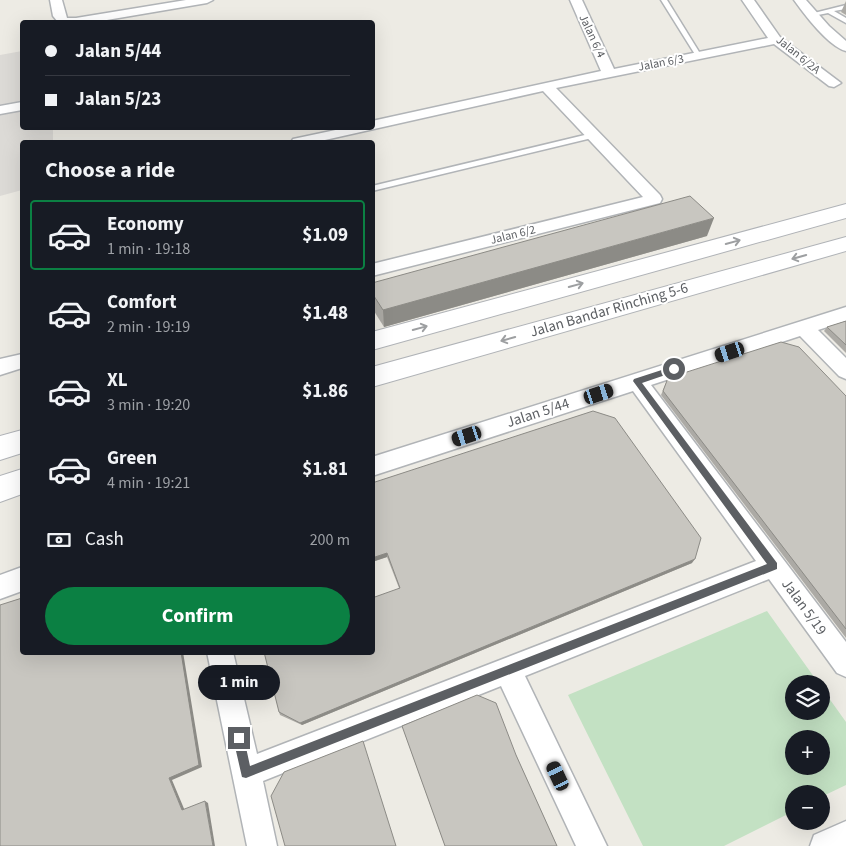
<!DOCTYPE html>
<meta charset="utf-8">
<style>
body{margin:0;font-family:"Source Sans 3",sans-serif;background:#20242c;color:#f1f3f6;height:100vh;display:flex;flex-direction:column;font-size:19px;white-space:nowrap}
*{box-sizing:border-box;margin:0}
p{font-size:16px;color:#9ea1a6}
.icon{flex:none;width:28px;height:28px;fill:none;stroke:currentColor;stroke-width:2;stroke-linecap:round;stroke-linejoin:round}
.map{position:relative;flex:1;overflow:hidden}
.side{position:absolute;left:20px;top:140px;width:355px;height:515px;display:flex;flex-direction:column;background:#171b24;border-radius:5px;box-shadow:0 5px 20px #0002}
.side>*{flex:none}
.guide{position:absolute;left:20px;top:20px;width:355px;height:110px;border-radius:5px;box-shadow:0 5px 20px #0002;display:grid;align-content:center;height:110px;padding:0 25px;background:#171b24}
.buttons{position:absolute;left:785px;top:675px;display:grid;gap:10px}
.buttons a{display:grid;place-items:center;width:45px;height:45px;border-radius:50%;background:#171b24;box-shadow:0 5px 20px #0002;font-size:25px}
.end{position:absolute;width:22px;height:22px;margin:-11px;border:6px solid #5c5f63;background:#fff;box-shadow:0 0 0 2px #fff}
.from{border-radius:50%}
.bubble{position:absolute;height:35px;border-radius:18px;background:#171b24;box-shadow:0 5px 20px #0002;font-size:16px;font-weight:700;line-height:35px;text-align:center}
.car{position:absolute;width:15px;height:30px;margin:-15px -8px;border-radius:6px;box-shadow:0 0 4px 1px #0007;background:linear-gradient(#222 24%,#8ab4d8 0 40%,#222 0 76%,#8ab4d8 0 86%,#222 0)}
.guide b{display:flex;align-items:center;gap:18px;height:48px;font-size:19px}
.guide b+b{border-top:1px solid #363941}
.guide i{width:12px;height:12px;background:#f1f3f6}
ul{padding:0;list-style:none}
li{display:flex;align-items:center;gap:15px;height:70px;margin:0 10px 8px;padding:0 15px;border:2px solid transparent;border-radius:5px}
li div{flex:1}
li b{display:block;font-size:19px}
li em{font-style:normal;font-weight:700}
li.active{border-color:#0b8043}
li>.icon{width:45px;height:45px;stroke-width:1.5}
h2{padding:0 25px;font-size:22px;line-height:60px}
.pay{display:flex;align-items:center;gap:12px;height:55px;padding:0 25px;font-size:19px}
.pay p{margin-inline-start:auto}
.action{display:flex;gap:10px;margin-top:auto;padding:10px 25px}
.action a{flex:1;height:58px;border-radius:30px;background:#0b8043;color:#fff;font-size:20px;font-weight:700;line-height:58px;text-align:center}
.map>svg:first-child{display:block}
.industrial{fill:#dcdad6}
.green{fill:#c3e1c3;fill-rule:evenodd}
.lines{fill:none;stroke-linecap:round;stroke-linejoin:round}
.lane-casing{stroke:#b1b4b7;stroke-width:3}
.street-casing{stroke:#b1b4b7;stroke-width:3}
.secondary-casing{stroke:#b0b3b7;stroke-width:2}
.lane{fill:#fff;fill-rule:evenodd}
.street{fill:#fff;fill-rule:evenodd}
.secondary{fill:#fff;fill-rule:evenodd}
.wall{fill:#acaaa5}
.shaded-wall{fill:#8c8b86}
.building{fill:#c8c6c0;stroke:#8c8b86}
.oneway{stroke:#9d9fa1}
.route{fill:#5c5f63}
.labels{text-anchor:middle;dominant-baseline:central;stroke-width:4;stroke-linejoin:round;paint-order:stroke}
.far-street-label{font-size:12px;fill:#5c5f63;stroke:#fff}
.street-label{font-size:15px;fill:#5c5f63;stroke:#fff}
</style>
<div class="map">
<svg width="846" height="846" viewBox="0 0 846 846">
<rect width="100%" height="100%" fill="#edebe4"/>
<polygon class="industrial" points="22,51 22,128 53,128 53,142 22,142 22,190 0,196 0,55"/>
<path class="green" d="M767,611L819,684H794V711H821V687L846,722V785L821,797V794H794V811L724,846H643L568,695ZM794,739H821V766H794Z"/>
<g class="lines">
<g class="lane-casing">
<g id="lane">
<polygon points="661,0 667,0 701,55 700,56 696,56"/>
<polygon points="846,5 846,9 834,11 846,18 846,23 828,13 813,16 810,14"/>
<polygon points="593,133 597,135 596,137 372,191 372,186"/>
</g>
</g>
<g class="street-casing">
<g id="street">
<polygon points="50,0 62,0 67,18 76,18 186,0 213,0 207,3 95,22 58,22 53,16"/>
<polygon points="570,0 582,0 614,69 768,38 742,0 754,0 780,37 841,83 834,87 829,86 774,44 556,88 660,195 662,199 660,203 372,276 372,264 643,197 543,91 316,142 291,142 293,139 345,128 372,128 372,121 601,71"/>
<path d="M794,0H806L829,26L846,41V51C829,47 804,14 794,0Z"/>
<polygon points="22,102 22,110 0,114 0,106"/>
<polygon points="846,307 846,321 818,330 846,358 846,379 839,376 800,336 651,385 846,642 846,677 837,673 769,579 525,676 607,846 576,846 501,686 263,781 277,846 247,846 207,652 233,652 257,754 756,561 633,391 372,476 372,457"/>
<polygon points="22,354 22,368 0,375 0,359"/>
<polygon points="22,567 22,591 0,599 0,575"/>
<polygon points="846,821 846,846 810,846 814,835"/>
</g>
</g>
<g class="secondary-casing">
<g id="secondary">
<polygon points="846,204 846,218 372,350 372,332"/>
<polygon points="846,237 846,251 372,387 372,367"/>
<polygon points="22,430 22,453 0,460 0,436"/>
<polygon points="22,469 22,494 0,502 0,476"/>
</g>
</g>
<use href="#lane" class="lane"/>
<use href="#street" class="street"/>
<use href="#secondary" class="secondary"/>
</g>
<g class="wall">
<polygon points="846,1 846,15 841,12"/>
<polygon points="707,236 384,327 372,308 372,283"/>
<polygon points="846,321 846,353 824,331 827,327"/>
<polygon points="668,378 846,396 846,638 661,395"/>
<polygon points="372,483 692,563 302,725 280,715 279,712 399,588 387,557 372,562"/>
<polygon points="402,726 516,755 557,846 445,846"/>
</g>
<g class="shaded-wall">
<polygon points="714,218 707,236 384,327 383,310"/>
<polygon points="387,553 387,557 372,562 372,558"/>
<polygon points="695,559 692,563 302,725 300,723"/>
<polygon points="181,652 183,652 202,767 172,780 185,811 182,810 169,778"/>
<polygon points="205,801 208,803 215,846 213,846"/>
</g>
<g class="building">
<polygon points="690,196 714,218 383,310 372,293 372,283"/>
<polygon points="846,321 846,345 827,327"/>
<polygon points="781,342 799,347 846,396 846,629 663,391 668,378"/>
<polygon points="593,411 615,418 701,538 695,559 300,723 279,712 264,652 372,652 372,598 400,588 387,553 372,558 372,483"/>
<polygon points="22,598 22,652 181,652 199,765 169,778 182,810 205,801 213,846 0,846 0,605"/>
<polygon points="477,695 496,703 516,755 557,846 445,846 402,726"/>
<polygon points="363,741 396,846 285,846 271,796 284,772"/>
</g>
<defs><path id="oneway-shaft" d="M-6 0H5M1.5-3L5.5 0L1.5 3" fill="none" stroke-width="1.6" stroke-linecap="round" stroke-linejoin="round" transform="scale(1.25)"/></defs>
<g class="oneway">
<use href="#oneway-shaft" transform="translate(733 242) rotate(-15)"/>
<use href="#oneway-shaft" transform="translate(799 257) rotate(164)"/>
<use href="#oneway-shaft" transform="translate(576 285) rotate(-15)"/>
<use href="#oneway-shaft" transform="translate(420 328) rotate(-15)"/>
<use href="#oneway-shaft" transform="translate(508 339) rotate(164)"/>
</g>
<polygon class="route" points="674,366 678,369 677,371 642,383 777,563 777,569 246,778 242,777 233,738 235,735 239,733 242,735 244,738 250,766 767,564 633,381 634,379"/>
<g class="labels">
<g class="far-street-label">
<text transform="translate(592 36) rotate(65)">Jalan 6/4</text>
<text transform="translate(798 55) rotate(39)">Jalan 6/2A</text>
<text transform="translate(661 63) rotate(-11)">Jalan 6/3</text>
<text transform="translate(513 235) rotate(-14)">Jalan 6/2</text>
</g>
<g class="street-label">
<text transform="translate(609 310) rotate(-16)">Jalan Bandar Rinching 5-6</text>
<text transform="translate(538 413) rotate(-18)">Jalan 5/44</text>
<text transform="translate(804 607) rotate(54)">Jalan 5/19</text>
</g>
</g>
</svg>
<div class="buttons">
<a><svg class="icon" aria-label="layers" viewBox="0 0 24 24"><path d="M12 4l9 5-9 5-9-5zM3 14l9 5 9-5"/></svg></a>
<a>+</a>
<a>−</a>
</div>
<i class="end from" style="left:674px;top:369px"></i>
<i class="end" style="left:239px;top:738px"></i>
<div class="bubble" style="left:198px;top:665px;width:82px">1 min</div>
<i class="car" style="left:730px;top:352px;rotate:252deg"></i>
<i class="car" style="left:599px;top:394px;rotate:72deg"></i>
<i class="car" style="left:467px;top:436px;rotate:252deg"></i>
<i class="car" style="left:558px;top:776px;rotate:335deg"></i>
<div class="guide">
<b><i class="from"></i>Jalan 5/44</b>
<b><i></i>Jalan 5/23</b>
</div>
<section class="side">
<h2>Choose a ride</h2>
<ul>
<li class="active"><svg class="icon" aria-label="car" viewBox="0 0 24 24"><path d="M5 17H2v-5l4-1 3-4h7l3 4 3 1v5h-3M9 17h6M6 11h13"/><circle cx="7" cy="17" r="2"/><circle cx="17" cy="17" r="2"/></svg><div><b>Economy</b><p>1 min · 19:18</p></div><em>$1.09</em></li>
<li><svg class="icon" aria-label="car" viewBox="0 0 24 24"><path d="M5 17H2v-5l4-1 3-4h7l3 4 3 1v5h-3M9 17h6M6 11h13"/><circle cx="7" cy="17" r="2"/><circle cx="17" cy="17" r="2"/></svg><div><b>Comfort</b><p>2 min · 19:19</p></div><em>$1.48</em></li>
<li><svg class="icon" aria-label="car" viewBox="0 0 24 24"><path d="M5 17H2v-5l4-1 3-4h7l3 4 3 1v5h-3M9 17h6M6 11h13"/><circle cx="7" cy="17" r="2"/><circle cx="17" cy="17" r="2"/></svg><div><b>XL</b><p>3 min · 19:20</p></div><em>$1.86</em></li>
<li><svg class="icon" aria-label="car" viewBox="0 0 24 24"><path d="M5 17H2v-5l4-1 3-4h7l3 4 3 1v5h-3M9 17h6M6 11h13"/><circle cx="7" cy="17" r="2"/><circle cx="17" cy="17" r="2"/></svg><div><b>Green</b><p>4 min · 19:21</p></div><em>$1.81</em></li>
</ul>
<div class="pay"><svg class="icon" aria-label="cash" viewBox="0 0 24 24"><path d="M3 7h18v10H3z"/><circle cx="12" cy="12" r="2"/></svg>Cash<p>200 m</p></div>
<div class="action"><a>Confirm</a></div>
</section>
</div>
